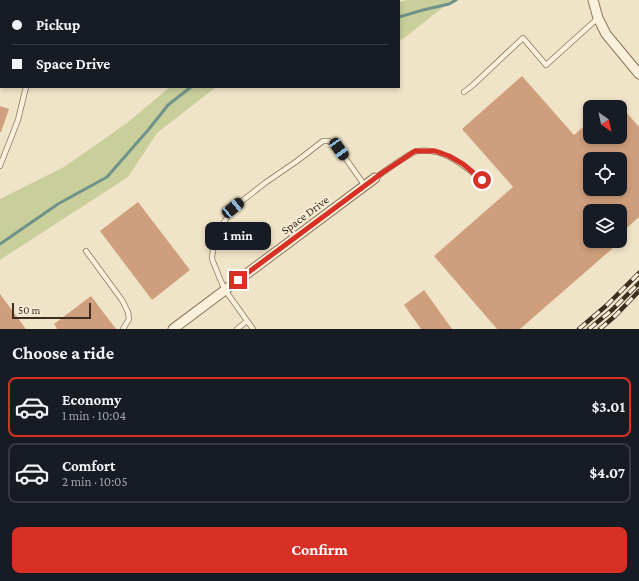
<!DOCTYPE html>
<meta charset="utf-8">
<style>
body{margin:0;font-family:"Crimson Pro",serif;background:#242831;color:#f1f3f6;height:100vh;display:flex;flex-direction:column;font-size:15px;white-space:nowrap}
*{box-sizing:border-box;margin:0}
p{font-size:13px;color:#9ea1a6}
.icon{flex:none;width:22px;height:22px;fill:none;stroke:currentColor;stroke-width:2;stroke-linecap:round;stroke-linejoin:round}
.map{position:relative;height:329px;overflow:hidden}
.side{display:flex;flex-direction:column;background:#171b24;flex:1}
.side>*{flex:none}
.guide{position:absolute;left:0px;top:0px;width:400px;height:88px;box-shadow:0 2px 6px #0003;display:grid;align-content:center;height:88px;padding:0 12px;background:#171b24}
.needle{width:26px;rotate:147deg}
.tools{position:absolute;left:583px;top:100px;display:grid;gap:8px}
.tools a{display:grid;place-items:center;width:44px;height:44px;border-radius:8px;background:#171b24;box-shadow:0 2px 6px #0003;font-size:20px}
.scale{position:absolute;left:12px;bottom:10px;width:79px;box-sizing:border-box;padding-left:4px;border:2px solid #3d2e20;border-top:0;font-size:11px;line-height:14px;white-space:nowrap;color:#3d2e20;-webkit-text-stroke:3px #f7eed8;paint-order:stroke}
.end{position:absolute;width:18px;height:18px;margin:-9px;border:5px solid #d93025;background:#fff;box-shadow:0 0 0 2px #fff}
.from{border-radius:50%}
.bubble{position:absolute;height:28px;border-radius:8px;background:#171b24;box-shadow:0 2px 6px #0003;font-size:13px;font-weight:700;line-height:28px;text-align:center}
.car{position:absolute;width:12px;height:24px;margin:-12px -6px;border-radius:5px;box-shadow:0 0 3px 1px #0007;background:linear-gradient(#222 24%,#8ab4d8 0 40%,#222 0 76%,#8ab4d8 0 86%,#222 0)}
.guide b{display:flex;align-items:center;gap:14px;height:38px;font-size:15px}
.guide b+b{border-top:1px solid #363941}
.guide i{width:10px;height:10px;background:#f1f3f6}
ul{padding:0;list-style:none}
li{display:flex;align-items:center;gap:12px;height:60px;margin:0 8px 6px;padding:0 4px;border:2px solid #363941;border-radius:8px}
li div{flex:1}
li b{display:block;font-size:15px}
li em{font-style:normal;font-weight:700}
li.on{border-color:#d93025}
li>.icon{width:36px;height:36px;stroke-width:1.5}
h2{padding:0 12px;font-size:18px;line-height:48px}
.action{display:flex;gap:8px;margin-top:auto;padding:8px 12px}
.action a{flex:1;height:46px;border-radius:8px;background:#d93025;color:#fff;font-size:16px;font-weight:700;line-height:46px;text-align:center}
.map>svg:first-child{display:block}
.green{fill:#c9cf9b}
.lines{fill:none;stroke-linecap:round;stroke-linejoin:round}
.stream{stroke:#6f938a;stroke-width:3}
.building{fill:#cf9f7d;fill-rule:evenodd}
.lane-casing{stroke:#8d765c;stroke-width:6}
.street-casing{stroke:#8d765c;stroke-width:11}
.lane{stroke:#faf1dc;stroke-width:4.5}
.street{stroke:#faf1dc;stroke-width:9}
.rail-casing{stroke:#3d2e20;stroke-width:4.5}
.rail{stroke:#f7eed8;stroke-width:3;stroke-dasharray:9;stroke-linecap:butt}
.route{stroke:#d93025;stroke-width:5}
.labels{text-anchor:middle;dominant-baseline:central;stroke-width:3.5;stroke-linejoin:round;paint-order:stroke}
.street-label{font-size:12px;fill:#3d2e20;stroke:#f7eed8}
</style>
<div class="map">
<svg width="639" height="329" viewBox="0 0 639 329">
<rect width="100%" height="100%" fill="#f0e4c8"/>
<g class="green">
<polygon points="407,0 452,0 403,39 399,40 399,2"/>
<polygon points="170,87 216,87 157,133 128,177 0,260 0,199 64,167 127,123"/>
</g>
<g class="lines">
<g class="stream">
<polyline points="399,17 423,10 449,4 456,0"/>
<polyline points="0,244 58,204 107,177 149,129 168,105 191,87"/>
</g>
</g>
<g class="building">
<path d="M522,76L574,135L590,121V137H620V105L639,127V217L620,234V211H590V241H621L520,329H497L434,256L513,187L462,129ZM590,159H620V189H590Z"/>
<polygon points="0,106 9,109 1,132 0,132"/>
<polygon points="138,202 190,270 152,300 100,231"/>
<polygon points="424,290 452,329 421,329 404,305"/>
<polygon points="0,294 26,329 0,329"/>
<polygon points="91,296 116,329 57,329 54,324"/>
</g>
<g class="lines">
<g class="lane-casing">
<g id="lane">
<polyline points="0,1 1,1"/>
<polyline points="196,1 197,0"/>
<polyline points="0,42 1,42"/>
<polyline points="464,92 473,85 523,38 546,65 598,18"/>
<polyline points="0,166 18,120 26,87"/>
<path d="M375,178C382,173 410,153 417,151C443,147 463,165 482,180"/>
<polyline points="86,251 122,300 128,312 129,319 123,329"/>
<polyline points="237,329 247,321"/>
<polyline points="253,329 225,290 220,279 212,259 214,238 233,208 265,183 297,161 323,141 329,141 339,149 365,186"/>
</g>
</g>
<g class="street-casing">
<g id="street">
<polyline points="593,0 598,18 606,34 639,74"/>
<polyline points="343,1 346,0"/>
<polyline points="0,25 1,26"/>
<polyline points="173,329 375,178"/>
</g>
</g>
<use href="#lane" class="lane"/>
<use href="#street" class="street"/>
<g class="rail-casing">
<g id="rail">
<polyline points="579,329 607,305 639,273"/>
<polyline points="589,329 612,310 639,283"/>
<polyline points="600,329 615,316 639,291"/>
</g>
</g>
<use href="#rail" class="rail"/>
</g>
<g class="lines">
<polyline class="route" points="238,280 382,173 415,151 435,151 449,156 463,164 482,180"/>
</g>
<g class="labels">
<g class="street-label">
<text transform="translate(305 215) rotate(-37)">Space Drive</text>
</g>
</g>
</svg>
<div class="tools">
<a><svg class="needle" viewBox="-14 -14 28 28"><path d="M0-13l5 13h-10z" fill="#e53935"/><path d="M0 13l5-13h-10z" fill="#9ea1a6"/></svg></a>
<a><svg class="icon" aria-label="locate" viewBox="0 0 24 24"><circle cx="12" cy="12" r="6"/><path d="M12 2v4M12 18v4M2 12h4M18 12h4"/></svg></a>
<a><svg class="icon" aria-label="layers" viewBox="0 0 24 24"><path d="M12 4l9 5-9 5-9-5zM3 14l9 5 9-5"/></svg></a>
</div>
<div class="scale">50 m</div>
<i class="end from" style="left:482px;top:180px"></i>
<i class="end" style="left:238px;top:280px"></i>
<div class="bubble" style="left:205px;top:222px;width:66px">1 min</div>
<i class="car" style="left:339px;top:149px;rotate:145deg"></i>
<i class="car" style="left:233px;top:208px;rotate:51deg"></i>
<div class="guide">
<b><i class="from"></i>Pickup</b>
<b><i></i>Space Drive</b>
</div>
</div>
<section class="side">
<h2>Choose a ride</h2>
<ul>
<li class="on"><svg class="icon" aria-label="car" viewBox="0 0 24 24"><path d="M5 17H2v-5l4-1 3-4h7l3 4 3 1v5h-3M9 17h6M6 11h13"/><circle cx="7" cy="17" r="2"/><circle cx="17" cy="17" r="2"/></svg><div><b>Economy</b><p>1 min · 10:04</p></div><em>$3.01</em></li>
<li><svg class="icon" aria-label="car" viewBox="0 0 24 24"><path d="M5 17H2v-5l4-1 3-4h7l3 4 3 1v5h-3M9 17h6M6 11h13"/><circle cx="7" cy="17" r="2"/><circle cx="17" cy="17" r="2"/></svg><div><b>Comfort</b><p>2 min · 10:05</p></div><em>$4.07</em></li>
</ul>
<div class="action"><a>Confirm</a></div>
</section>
